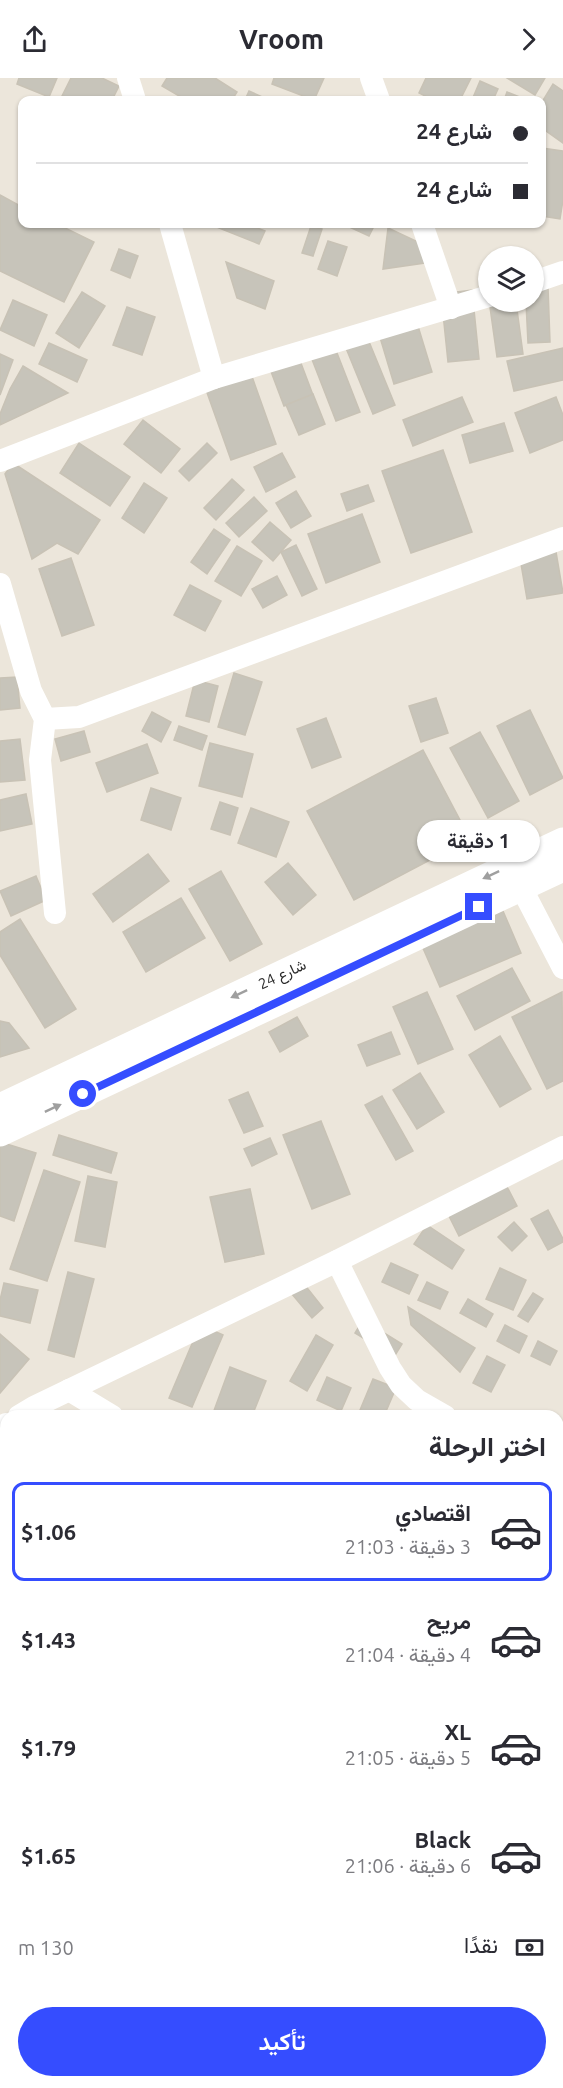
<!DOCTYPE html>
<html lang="ar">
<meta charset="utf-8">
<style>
body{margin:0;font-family:Ubuntu,Vazirmatn,sans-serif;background:#f2f2f3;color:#2b2b33;direction:rtl;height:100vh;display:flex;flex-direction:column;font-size:22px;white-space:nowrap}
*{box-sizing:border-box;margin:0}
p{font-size:20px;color:#7c7c81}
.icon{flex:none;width:33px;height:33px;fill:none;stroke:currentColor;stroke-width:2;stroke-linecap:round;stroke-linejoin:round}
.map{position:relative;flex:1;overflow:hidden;direction:ltr}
.drawer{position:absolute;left:0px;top:1332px;width:564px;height:678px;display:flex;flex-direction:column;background:#fff;border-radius:18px 18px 0 0;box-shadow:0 2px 4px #0004;direction:rtl}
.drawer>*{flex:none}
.banner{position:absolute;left:18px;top:18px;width:528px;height:132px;border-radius:12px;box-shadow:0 2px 4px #0004;direction:rtl;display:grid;align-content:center;height:132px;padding:0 18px;background:#fff}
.buttons{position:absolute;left:478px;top:168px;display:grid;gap:12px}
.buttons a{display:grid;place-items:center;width:66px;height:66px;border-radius:50%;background:#fff;box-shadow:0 2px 4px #0004;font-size:30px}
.end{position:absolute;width:27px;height:27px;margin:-14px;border:8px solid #354dff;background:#fff;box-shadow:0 0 0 3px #fff}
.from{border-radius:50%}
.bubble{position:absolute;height:42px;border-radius:21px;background:#fff;box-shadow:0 2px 4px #0004;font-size:20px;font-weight:600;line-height:42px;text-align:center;direction:rtl}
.banner b{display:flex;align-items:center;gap:21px;height:57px;font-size:22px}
.banner b+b{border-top:2px solid #e1e1e2}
.banner i{width:15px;height:15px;background:#2b2b33}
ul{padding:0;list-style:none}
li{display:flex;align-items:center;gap:18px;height:99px;margin:0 12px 9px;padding:0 6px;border:3px solid transparent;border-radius:12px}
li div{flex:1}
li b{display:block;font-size:22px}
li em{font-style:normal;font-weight:600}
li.current{border-color:#354dff}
li>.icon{width:54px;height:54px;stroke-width:1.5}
h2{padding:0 18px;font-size:27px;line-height:72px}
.pay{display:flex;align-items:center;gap:15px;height:66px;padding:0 18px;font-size:22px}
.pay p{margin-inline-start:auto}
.primary-button{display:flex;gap:12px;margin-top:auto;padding:12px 18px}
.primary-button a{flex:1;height:69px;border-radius:36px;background:#354dff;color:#fff;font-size:24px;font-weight:600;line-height:69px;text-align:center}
header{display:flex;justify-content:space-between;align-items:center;height:78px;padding:0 18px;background:#fff;font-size:27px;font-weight:600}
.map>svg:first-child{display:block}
.building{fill:#c7c4ba;stroke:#c8c2b5;stroke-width:1.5}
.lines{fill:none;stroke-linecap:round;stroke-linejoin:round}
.minor{stroke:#fff;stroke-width:22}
.tertiary{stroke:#fff;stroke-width:27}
.oneway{fill:#9f9f9f}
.route{stroke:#354dff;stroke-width:8}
.labels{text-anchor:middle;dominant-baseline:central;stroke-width:6;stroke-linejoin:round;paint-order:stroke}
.street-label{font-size:15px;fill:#2a2a2a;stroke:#fff}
</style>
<header><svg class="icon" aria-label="forward" viewBox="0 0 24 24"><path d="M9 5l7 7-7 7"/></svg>Vroom<svg class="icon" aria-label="share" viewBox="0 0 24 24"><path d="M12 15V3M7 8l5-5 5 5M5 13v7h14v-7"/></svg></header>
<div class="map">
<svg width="563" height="2010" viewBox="0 0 563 2010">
<rect width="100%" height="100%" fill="#ece6db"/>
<g class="building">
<polygon points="19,0 57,0 49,19 17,6"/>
<polygon points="71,0 102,0 119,8 112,22 60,22"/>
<polygon points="167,0 215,0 237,14 232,22 186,22 162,8"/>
<polygon points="274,0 324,0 314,22 272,6"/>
<polygon points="426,0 471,0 460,22 433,22 419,15"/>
<polygon points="507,0 545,0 535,17"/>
<polygon points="480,3 498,11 493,22 472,22"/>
<polygon points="553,6 563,13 563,65 542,50 542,24"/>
<polygon points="249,13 269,22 245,22"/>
<polygon points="507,14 527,22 504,22"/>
<polygon points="542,70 563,73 563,122 560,141 542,138"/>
<polygon points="0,117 22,129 22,146 57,146 94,164 64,224 0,193"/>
<polygon points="216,146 247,146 265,153 259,166 214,148"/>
<polygon points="343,146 375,146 369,158"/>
<polygon points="311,148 322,151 313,178 302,175"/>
<polygon points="388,150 435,172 425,185 383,191"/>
<polygon points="328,163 347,169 337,198 318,191"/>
<polygon points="119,171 138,178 130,200 111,192"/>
<polygon points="226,184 274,203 265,231 237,220"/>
<polygon points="487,208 489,224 516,224 523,276 497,279"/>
<polygon points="548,209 550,264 528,265 526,224 534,224 534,210"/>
<polygon points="472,212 479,281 448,284 441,216"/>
<polygon points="82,214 105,228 79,270 56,255"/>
<polygon points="13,222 47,237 34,268 0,252"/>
<polygon points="127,229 155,239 142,277 113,267"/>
<polygon points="414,235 432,294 394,306 376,246"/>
<polygon points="363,249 395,327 373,336 341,258"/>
<polygon points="330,257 360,334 336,343 306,266"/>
<polygon points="49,265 87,282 77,304 39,286"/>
<polygon points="563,270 563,302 514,313 507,283"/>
<polygon points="296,272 313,317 284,328 267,283"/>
<polygon points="0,276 13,282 0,317"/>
<polygon points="23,288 68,315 0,347 0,336 10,311"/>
<polygon points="250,293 276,366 231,382 205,309"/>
<polygon points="313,316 325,346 299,357 286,327"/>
<polygon points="462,319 473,344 413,368 403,342"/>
<polygon points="556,319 563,337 563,362 530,375 515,335"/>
<polygon points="143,342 180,371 161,395 124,366"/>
<polygon points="504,345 513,373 470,385 462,357"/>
<polygon points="79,365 130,399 110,428 60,395"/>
<polygon points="207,365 217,375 189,403 179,393"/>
<polygon points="443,372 472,454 411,475 382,393"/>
<polygon points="282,375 295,399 266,414 254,389"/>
<polygon points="13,385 100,442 78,476 57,465 32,481 5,396"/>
<polygon points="232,401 244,412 216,442 204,430"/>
<polygon points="144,405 167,420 144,455 122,440"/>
<polygon points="368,407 374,423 347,433 341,416"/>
<polygon points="296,413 311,438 291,450 276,425"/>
<polygon points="254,419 267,433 239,459 226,445"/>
<polygon points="362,436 380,484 326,505 308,456"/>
<polygon points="270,444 291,462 273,483 252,464"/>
<polygon points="214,451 230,462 207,496 191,484"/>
<polygon points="296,467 317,511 302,518 281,474"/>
<polygon points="237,468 262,483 241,518 215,503"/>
<polygon points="556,474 563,515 527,521 520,480"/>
<polygon points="71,480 94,547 62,558 39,491"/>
<polygon points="277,498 287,517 263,530 252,511"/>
<polygon points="190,507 221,523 205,553 174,537"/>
<polygon points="234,595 262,604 245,657 218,649"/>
<polygon points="17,599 20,630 0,632 0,600"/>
<polygon points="195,602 218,608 209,644 186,638"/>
<polygon points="436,620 448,655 421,664 409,628"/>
<polygon points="530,632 563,700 530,717 497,648"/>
<polygon points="152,634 171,644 161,664 142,653"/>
<polygon points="326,640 341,679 312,690 297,651"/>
<polygon points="179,648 207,658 202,672 174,662"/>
<polygon points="84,653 90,674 61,683 55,661"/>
<polygon points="480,654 519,723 488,740 450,670"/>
<polygon points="20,661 25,702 0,704 0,663"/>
<polygon points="210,665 253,676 242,719 199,708"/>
<polygon points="147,666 158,695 107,714 96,685"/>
<polygon points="423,672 470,761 354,822 307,733"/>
<polygon points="151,710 181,720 171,752 141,742"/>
<polygon points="26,716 32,746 0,753 0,722"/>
<polygon points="220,724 238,730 230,757 211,751"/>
<polygon points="251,730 289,744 276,779 238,765"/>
<polygon points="148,776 169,803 113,844 93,816"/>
<polygon points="288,785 316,817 293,837 265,804"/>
<polygon points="221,793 262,866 230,883 189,811"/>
<polygon points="36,798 46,822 11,838 0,813"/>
<polygon points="181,820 205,860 146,894 123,854"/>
<polygon points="503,833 521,875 440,909 422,868"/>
<polygon points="20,841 76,931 45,950 0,877 0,854"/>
<polygon points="512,890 530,923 475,952 457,918"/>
<polygon points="427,914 453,971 418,986 393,929"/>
<polygon points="562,914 563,1003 547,1011 512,939"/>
<polygon points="297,939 308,958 280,974 269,954"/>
<polygon points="0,943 9,945 29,970 0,979"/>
<polygon points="391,954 400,976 367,988 358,967"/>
<polygon points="500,958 531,1011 500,1029 469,977"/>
<polygon points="420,995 444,1034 417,1051 393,1012"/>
<polygon points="248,1014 263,1048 244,1055 229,1022"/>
<polygon points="382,1018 413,1073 396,1082 365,1027"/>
<polygon points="321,1043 350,1116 312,1131 283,1057"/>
<polygon points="59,1057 117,1075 111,1095 53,1077"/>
<polygon points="270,1060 277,1076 252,1088 244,1071"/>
<polygon points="0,1064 36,1075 14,1143 0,1138"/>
<polygon points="44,1092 80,1104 47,1203 10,1191"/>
<polygon points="88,1098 117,1104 105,1169 75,1163"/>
<polygon points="504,1103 517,1128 459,1158 446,1132"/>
<polygon points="250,1111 264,1176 225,1184 210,1119"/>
<polygon points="548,1132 563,1161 563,1164 548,1172 531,1141"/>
<polygon points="514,1144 527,1158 512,1173 498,1159"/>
<polygon points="427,1147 464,1172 452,1191 414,1166"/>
<polygon points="391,1185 418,1197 409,1216 382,1204"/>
<polygon points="500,1190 526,1202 513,1232 486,1221"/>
<polygon points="68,1194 94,1201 74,1279 48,1272"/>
<polygon points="427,1204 448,1214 440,1231 418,1222"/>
<polygon points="4,1205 38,1212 30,1245 0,1238 0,1222"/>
<polygon points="304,1206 323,1230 312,1240 292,1216"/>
<polygon points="533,1215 543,1221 528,1244 518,1238"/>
<polygon points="468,1221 493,1236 486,1249 460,1235"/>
<polygon points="408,1229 475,1270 460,1294 411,1247"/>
<polygon points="363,1242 402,1266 394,1279 355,1255"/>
<polygon points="200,1247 223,1257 192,1329 169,1320"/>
<polygon points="505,1247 527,1258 519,1275 497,1263"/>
<polygon points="0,1256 29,1281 0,1315"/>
<polygon points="316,1257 333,1267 307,1313 290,1303"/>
<polygon points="538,1263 557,1273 550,1287 531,1278"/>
<polygon points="487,1278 505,1287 491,1314 473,1305"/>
<polygon points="230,1289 266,1303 252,1338 212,1338"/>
<polygon points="327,1299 351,1310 341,1333 317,1322"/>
<polygon points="373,1301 396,1310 384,1338 360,1338 358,1337"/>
<polygon points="0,1379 6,1380 0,1417"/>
<polygon points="558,1427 563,1430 563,1467 558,1465"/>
<polygon points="6,1469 6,1497 0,1498 0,1470"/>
<polygon points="563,1484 563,1517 558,1514 558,1493"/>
<polygon points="6,1521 6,1554 0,1555 0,1522"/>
<polygon points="6,1575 6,1593 1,1593 0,1576"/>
<polygon points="6,1610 6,1672 0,1672 0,1611"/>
<polygon points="558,1622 563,1624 563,1678 558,1690"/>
<polygon points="563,1710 563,1743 558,1741 558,1722"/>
<polygon points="563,1823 563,1848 558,1845 558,1832"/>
<polygon points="558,1858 563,1861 563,1894 558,1901"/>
</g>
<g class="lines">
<g class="minor">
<polyline points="128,0 135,22"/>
<polyline points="371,0 379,22"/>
<polyline points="170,146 214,300"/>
<polyline points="422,146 451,230"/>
<polyline points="534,204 563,194"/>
<polyline points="0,383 214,300 489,218"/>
<polyline points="0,506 31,613 45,641 40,682 55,835"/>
<polyline points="45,641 79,639 563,460"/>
<polyline points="521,809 563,890"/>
<polyline points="337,1183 390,1290 401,1307 417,1322 445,1338"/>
<polyline points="69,1312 112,1338"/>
<polyline points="19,1338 34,1329 337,1183 563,1069"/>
<polyline points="0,1350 6,1346"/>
<polyline points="558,1404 563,1407"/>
<polyline points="558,1604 563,1607"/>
<polyline points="0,1730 6,1729"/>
<polyline points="0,1784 6,1801"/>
<polyline points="558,1813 563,1815"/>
<polyline points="77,2004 78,2006 116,2004"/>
<polyline points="177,2004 199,2010"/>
<polyline points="397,2010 399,2004"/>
</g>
<g class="tertiary">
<polyline points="0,1029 563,763"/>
<polyline points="0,1055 563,790"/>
</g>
</g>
<defs><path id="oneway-solid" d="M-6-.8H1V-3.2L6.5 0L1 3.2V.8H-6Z" transform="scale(1.5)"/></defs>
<g class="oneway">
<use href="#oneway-solid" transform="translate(491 797) rotate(155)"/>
<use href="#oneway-solid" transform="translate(239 916) rotate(155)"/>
<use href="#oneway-solid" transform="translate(53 1030) rotate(-25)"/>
</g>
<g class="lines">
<polyline class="route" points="83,1016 479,829"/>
</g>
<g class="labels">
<g class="street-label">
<text transform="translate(282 896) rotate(-25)">شارع 24</text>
</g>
</g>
</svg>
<div class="buttons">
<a><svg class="icon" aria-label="layers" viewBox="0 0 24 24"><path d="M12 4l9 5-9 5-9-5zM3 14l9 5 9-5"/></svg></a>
</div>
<i class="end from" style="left:83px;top:1016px"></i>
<i class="end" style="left:479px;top:829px"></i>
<div class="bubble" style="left:417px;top:742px;width:123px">1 دقيقة</div>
<div class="banner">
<b><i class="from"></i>شارع 24</b>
<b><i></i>شارع 24</b>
</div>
<section class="drawer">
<h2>اختر الرحلة</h2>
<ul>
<li class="current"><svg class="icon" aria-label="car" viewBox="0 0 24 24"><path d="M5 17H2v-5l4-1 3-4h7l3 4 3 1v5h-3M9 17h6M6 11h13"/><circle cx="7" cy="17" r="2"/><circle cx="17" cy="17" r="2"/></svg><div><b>اقتصادي</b><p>3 دقيقة · 21:03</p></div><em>$1.06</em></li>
<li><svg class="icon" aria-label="car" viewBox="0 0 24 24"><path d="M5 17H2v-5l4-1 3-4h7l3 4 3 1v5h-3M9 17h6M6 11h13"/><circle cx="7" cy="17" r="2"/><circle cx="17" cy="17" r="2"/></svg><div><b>مريح</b><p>4 دقيقة · 21:04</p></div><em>$1.43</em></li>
<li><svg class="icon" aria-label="car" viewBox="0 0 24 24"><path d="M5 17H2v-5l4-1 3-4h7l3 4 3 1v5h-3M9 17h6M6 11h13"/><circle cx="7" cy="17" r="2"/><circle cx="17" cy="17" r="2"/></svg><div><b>XL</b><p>5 دقيقة · 21:05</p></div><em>$1.79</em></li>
<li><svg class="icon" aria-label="car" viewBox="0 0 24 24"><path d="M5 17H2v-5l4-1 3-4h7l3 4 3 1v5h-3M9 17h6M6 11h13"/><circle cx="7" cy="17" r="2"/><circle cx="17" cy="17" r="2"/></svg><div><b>Black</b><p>6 دقيقة · 21:06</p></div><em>$1.65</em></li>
</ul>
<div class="pay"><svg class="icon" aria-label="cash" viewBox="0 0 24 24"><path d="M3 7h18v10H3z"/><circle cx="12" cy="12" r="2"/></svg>نقدًا<p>130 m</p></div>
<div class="primary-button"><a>تأكيد</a></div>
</section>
</div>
